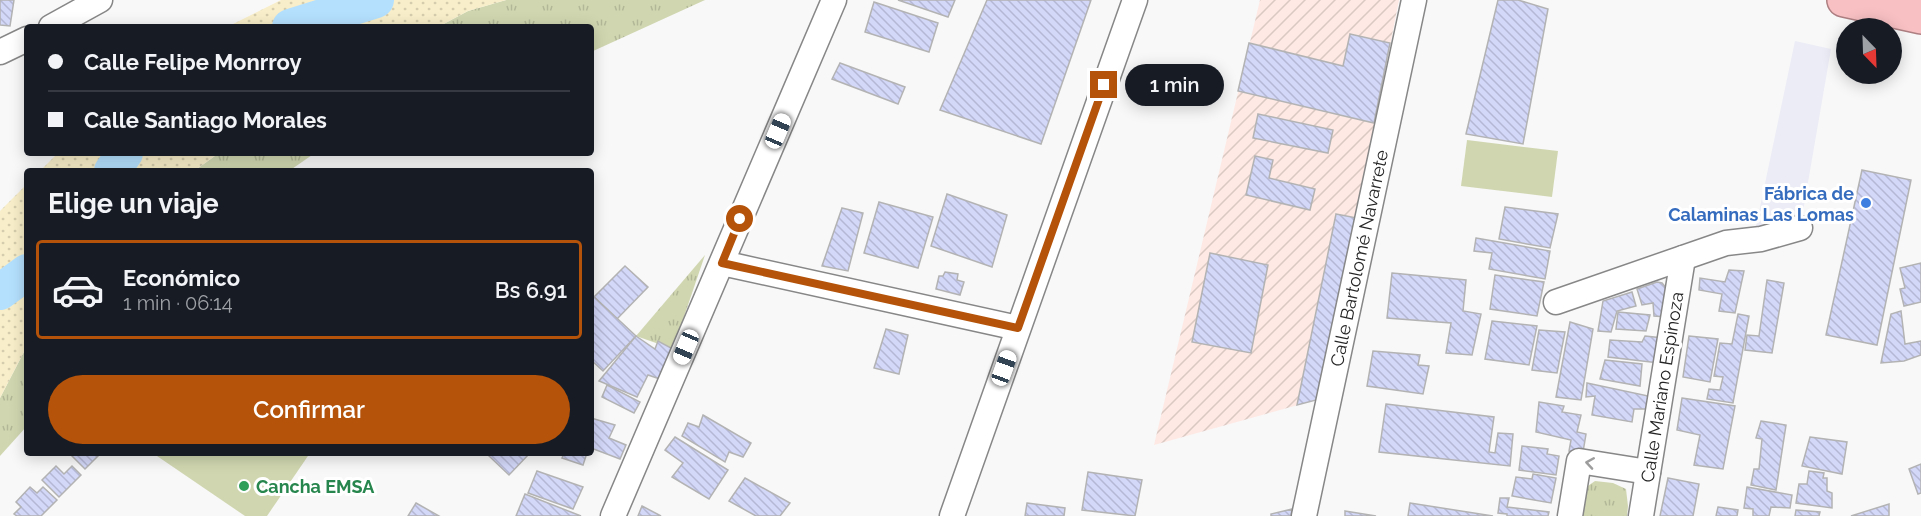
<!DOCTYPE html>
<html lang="es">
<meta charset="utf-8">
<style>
body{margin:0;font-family:Raleway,sans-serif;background:#242831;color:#f1f3f6;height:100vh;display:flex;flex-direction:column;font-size:22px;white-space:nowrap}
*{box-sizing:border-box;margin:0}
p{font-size:20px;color:#9ea1a6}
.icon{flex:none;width:33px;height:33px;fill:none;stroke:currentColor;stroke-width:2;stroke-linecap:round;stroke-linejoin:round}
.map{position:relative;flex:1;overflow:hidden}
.panel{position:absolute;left:24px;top:168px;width:570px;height:288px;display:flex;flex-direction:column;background:#171b24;border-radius:6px;box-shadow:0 3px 15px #0003}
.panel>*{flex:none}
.guide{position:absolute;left:24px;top:24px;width:570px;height:132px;border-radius:6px;box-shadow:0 3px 15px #0003;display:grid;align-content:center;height:132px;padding:0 24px;background:#171b24}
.needle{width:39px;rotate:157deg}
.fabs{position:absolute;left:1836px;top:18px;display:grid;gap:12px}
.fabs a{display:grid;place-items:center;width:66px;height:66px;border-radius:50%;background:#171b24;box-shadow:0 3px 15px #0003;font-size:30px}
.end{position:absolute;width:27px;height:27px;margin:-14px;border:8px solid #b45309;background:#fff;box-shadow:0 0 0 3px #fff}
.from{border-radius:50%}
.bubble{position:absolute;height:42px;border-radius:21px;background:#171b24;box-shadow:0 3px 15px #0003;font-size:20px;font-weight:600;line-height:42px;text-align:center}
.car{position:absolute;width:18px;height:36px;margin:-18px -9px;border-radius:8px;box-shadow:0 0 4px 2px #0007;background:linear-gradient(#fff 24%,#345 0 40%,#fff 0 76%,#345 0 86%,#fff 0)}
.guide b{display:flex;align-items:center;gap:21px;height:57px;font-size:22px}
.guide b+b{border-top:2px solid #363941}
.guide i{width:15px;height:15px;background:#f1f3f6}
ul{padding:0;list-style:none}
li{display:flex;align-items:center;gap:18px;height:99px;margin:0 12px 9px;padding:0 12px;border:3px solid transparent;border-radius:6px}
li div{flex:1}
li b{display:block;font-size:22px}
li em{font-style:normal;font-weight:600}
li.on{border-color:#b45309}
li>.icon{width:54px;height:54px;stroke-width:1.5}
h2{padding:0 24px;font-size:27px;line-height:72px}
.action{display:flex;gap:12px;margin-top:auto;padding:12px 24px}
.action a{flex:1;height:69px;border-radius:36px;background:#b45309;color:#fff;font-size:24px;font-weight:600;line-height:69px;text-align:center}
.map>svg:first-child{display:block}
.built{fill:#ebecf5}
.industrial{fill:url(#industrial-furrows)}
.grass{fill:url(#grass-tufts)}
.sand{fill:url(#sand-dots)}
.pitch{fill:#d0d7b0}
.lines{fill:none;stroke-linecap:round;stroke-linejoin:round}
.river{stroke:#b4e0fe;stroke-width:36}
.building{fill:url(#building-back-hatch);stroke:#b3b3b4;stroke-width:1.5}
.minor-casing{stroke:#878788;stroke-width:27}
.trunk-casing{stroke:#ae7f82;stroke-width:36}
.minor{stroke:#fff;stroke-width:24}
.trunk{stroke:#f8c0c3;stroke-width:33}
.oneway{stroke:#9d9d9d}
.route{stroke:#b45309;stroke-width:8}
.shop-dot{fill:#3f7fe0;stroke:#fff;stroke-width:2}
.leisure-dot{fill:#2e9e5b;stroke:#fff;stroke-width:2}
.labels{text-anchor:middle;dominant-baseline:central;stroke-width:6;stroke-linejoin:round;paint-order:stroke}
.shop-label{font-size:18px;font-weight:bold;fill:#366cbe;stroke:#fff;text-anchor:end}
.street-label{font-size:18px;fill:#252526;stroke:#fff}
.leisure-label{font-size:18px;font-weight:bold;fill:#27864d;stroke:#fff;text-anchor:start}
</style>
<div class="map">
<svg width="1921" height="516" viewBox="0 0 1921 516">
<defs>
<pattern id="industrial-furrows" width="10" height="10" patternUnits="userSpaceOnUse" patternTransform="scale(1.5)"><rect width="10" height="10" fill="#fee9e4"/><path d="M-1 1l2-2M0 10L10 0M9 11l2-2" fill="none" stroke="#dac8c3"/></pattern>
<pattern id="grass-tufts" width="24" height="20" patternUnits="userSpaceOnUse" patternTransform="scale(1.5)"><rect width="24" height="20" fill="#d0d7b0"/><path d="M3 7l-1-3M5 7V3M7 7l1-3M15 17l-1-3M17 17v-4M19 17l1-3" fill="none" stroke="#b2b897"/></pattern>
<pattern id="sand-dots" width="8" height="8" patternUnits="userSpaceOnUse" patternTransform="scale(1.5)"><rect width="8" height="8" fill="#f8eec9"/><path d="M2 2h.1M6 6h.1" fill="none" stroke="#d4ccac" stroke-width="1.8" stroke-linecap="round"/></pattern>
<pattern id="building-back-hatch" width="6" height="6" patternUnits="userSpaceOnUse" patternTransform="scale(1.5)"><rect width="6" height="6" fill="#d3d7f8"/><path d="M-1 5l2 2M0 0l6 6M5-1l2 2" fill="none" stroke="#b5b8d4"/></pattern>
</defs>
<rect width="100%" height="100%" fill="#f8f8f9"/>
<polygon class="built" points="1795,41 1831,49 1802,217 1755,231"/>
<polygon class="industrial" points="1260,0 1399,0 1320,399 1154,445"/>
<g class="grass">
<polygon points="506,0 705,0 591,52 591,27 438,27 468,11"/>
<polygon points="219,153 315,153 289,171 194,171"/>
<polygon points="705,255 673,349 636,336"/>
<polygon points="27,346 27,426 0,456 0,398"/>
<polygon points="1595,481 1613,483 1626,489 1628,506 1627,516 1580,516 1585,488"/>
</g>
<g class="sand">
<polygon points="281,0 506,0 468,11 438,27 227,27"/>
<polygon points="58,153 219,153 194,171 40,171"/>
<polygon points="27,184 27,346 0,398 0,211"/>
</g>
<g class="pitch">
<polygon points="1467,140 1558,151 1552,197 1461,186"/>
<polygon points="160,453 310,453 267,516 245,516 157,456"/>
</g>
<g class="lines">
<g class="river">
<polyline points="290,27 376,0"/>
<polyline points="112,171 125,153"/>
<polyline points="0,292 27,272"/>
</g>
</g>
<g class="building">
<polygon points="0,0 14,0 10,26 0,25"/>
<polygon points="898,0 955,0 948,17"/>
<polygon points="987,0 1091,0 1041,144 940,110"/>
<polygon points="1498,0 1518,0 1548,9 1523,144 1466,134"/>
<polygon points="874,2 938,23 929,52 865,32"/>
<polygon points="1350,34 1390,43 1374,123 1238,91 1249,43 1343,66"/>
<polygon points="840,63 905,87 898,104 832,79"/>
<polygon points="1258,114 1333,130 1328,153 1253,138"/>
<polygon points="1255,156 1273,160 1269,178 1315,189 1310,210 1246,195"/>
<polygon points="1862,170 1911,180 1877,345 1826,335"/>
<polygon points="947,194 1007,215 992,267 931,246"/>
<polygon points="879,202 933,217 918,268 864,253"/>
<polygon points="1505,207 1558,214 1550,248 1499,239"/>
<polygon points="842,208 863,213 848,271 822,266"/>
<polygon points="1336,214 1357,218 1320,399 1297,405"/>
<polygon points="1476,238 1550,251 1545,279 1489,269 1492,253 1474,251"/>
<polygon points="1210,253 1268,265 1251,353 1192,342"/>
<polygon points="1921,263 1921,302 1904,306 1900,289 1905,288 1900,268"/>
<polygon points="625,266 648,287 617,319 594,297"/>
<polygon points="1729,270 1744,271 1735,313 1719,311 1722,294 1699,290 1700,278 1725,282"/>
<polygon points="945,272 958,274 957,280 964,282 960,295 936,289 939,276 943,276"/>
<polygon points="1392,273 1466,280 1463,311 1481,314 1472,355 1446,353 1451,323 1387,318"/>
<polygon points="1495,275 1544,282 1537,316 1490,309"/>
<polygon points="1767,280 1784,283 1772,353 1745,350 1747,335 1759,336"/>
<polygon points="1657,282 1662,283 1668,290 1667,317 1654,316 1653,303 1642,305 1637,289"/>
<polygon points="1632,292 1636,306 1617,311 1611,332 1598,331 1603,301"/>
<polygon points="591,294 636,336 603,371 591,360"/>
<polygon points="1901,311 1905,344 1921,341 1921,355 1904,361 1881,363 1891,314"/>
<polygon points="1618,312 1650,315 1646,331 1616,329"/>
<polygon points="1738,314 1749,316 1733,403 1707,399 1709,389 1720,390 1723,377 1714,376 1720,343 1732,344"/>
<polygon points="1492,321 1537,326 1529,365 1485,359"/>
<polygon points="1570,322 1593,329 1581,400 1556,397"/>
<polygon points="886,329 908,335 899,374 874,368"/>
<polygon points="1539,330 1565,332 1557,373 1532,370"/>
<polygon points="636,336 655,349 658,341 673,349 660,379 648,375 637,397 599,381"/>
<polygon points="1645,336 1663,338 1659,363 1608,357 1610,340 1642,342"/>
<polygon points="1689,336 1718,339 1710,382 1683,377"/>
<polygon points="1373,351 1420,355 1418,365 1429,366 1423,394 1367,386"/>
<polygon points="1605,360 1642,364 1640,386 1600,379"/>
<polygon points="1587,383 1653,397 1650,409 1634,409 1632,422 1592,415 1595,396 1586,397"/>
<polygon points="607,385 640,402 634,413 602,397"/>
<polygon points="1682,398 1735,406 1723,469 1694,465 1700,435 1677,430"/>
<polygon points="1539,402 1564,406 1562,412 1581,415 1577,432 1586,434 1583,452 1569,451 1571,440 1536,432"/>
<polygon points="1386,404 1494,417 1489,452 1495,453 1498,433 1513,434 1510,466 1379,452"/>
<polygon points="703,415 751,443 743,457 729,452 725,462 682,436 688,423 699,427"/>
<polygon points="591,418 615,425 609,438 626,445 620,459 591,448"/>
<polygon points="1761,421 1786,425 1776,490 1751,485 1754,469 1759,469 1762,439 1756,438"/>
<polygon points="675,437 728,470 709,499 672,477 683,463 665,450"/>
<polygon points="1810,437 1847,442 1842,474 1802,466"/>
<polygon points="1522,446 1548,449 1547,454 1559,456 1556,475 1519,470"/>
<polygon points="69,453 101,453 85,469"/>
<polygon points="490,453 530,453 509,475 488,455"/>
<polygon points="564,453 587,453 583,465 562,458"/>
<polygon points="1921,464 1921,493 1918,494 1909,469"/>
<polygon points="56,466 64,474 72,466 81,475 59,497 42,480"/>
<polygon points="537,471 583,487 573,509 528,493"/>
<polygon points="1809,471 1824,473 1823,478 1827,478 1827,491 1832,493 1832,508 1796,503 1799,484 1807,484"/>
<polygon points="1088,472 1142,480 1135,516 1082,510"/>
<polygon points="1533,474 1556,478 1551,503 1512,496 1516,477 1532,479"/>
<polygon points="745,478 790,503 780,516 756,516 729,501"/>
<polygon points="1668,478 1699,484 1693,516 1660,516"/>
<polygon points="30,487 37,493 43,487 57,500 41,516 17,516 14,514 21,507 16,502"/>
<polygon points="1747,487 1792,495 1790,508 1771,507 1769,516 1753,516 1753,509 1744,508"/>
<polygon points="525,494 581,516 516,516"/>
<polygon points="1500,498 1509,498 1507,507 1549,512 1548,516 1507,516 1507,514 1498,513"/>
<polygon points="416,503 439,516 408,516"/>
<polygon points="1027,503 1065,508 1064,516 1025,516"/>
<polygon points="1410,503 1493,516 1408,516"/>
<polygon points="1889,504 1889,516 1851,516"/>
<polygon points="642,506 661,516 638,516"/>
<polygon points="1718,507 1738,510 1737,516 1716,516"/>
<polygon points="1292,509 1291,516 1271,516 1271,514"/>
<polygon points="1796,510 1820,512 1819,516 1795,516"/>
<polygon points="1345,511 1376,516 1345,516"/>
</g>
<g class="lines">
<g class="minor-casing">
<g id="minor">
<polyline points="51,27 100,0"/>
<polyline points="0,52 27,39"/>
<polyline points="722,263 1018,328"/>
<polyline points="1556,302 1726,243 1761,239 1800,228"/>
<polyline points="613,516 834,0"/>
<polyline points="952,516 1135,0"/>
<polyline points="1304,516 1414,0"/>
<polyline points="1570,516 1579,461 1648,472"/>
<polyline points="1641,516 1683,258"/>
</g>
</g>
<g class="trunk-casing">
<polyline id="trunk" points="1844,0 1921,17"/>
</g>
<use href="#minor" class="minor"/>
<use href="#trunk" class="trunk"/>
</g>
<defs><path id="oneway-chevron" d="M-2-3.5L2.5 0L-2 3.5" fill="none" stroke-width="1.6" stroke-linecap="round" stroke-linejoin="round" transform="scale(1.5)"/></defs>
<use class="oneway" href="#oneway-chevron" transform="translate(1590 463) rotate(-171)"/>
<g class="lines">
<polyline class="route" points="740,219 722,263 1018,328 1104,85"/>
</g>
<circle class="shop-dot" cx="1866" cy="203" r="6"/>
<circle class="leisure-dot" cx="244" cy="486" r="6"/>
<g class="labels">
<g class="shop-label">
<text x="1854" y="193">Fábrica de<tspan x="1854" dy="21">Calaminas Las Lomas</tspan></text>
</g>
<g class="street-label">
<text transform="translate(1359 258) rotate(-78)">Calle Bartolomé Navarrete</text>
<text transform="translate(1662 387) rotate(-81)">Calle Mariano Espinoza</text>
</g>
<g class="leisure-label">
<text x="256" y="486">Cancha EMSA</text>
</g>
</g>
</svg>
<div class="fabs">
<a><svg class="needle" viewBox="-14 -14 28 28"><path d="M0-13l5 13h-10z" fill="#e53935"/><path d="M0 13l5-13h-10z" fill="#9ea1a6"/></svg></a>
</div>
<i class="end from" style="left:740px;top:219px"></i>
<i class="end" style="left:1104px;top:85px"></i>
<div class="bubble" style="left:1125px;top:64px;width:99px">1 min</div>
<i class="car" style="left:778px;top:131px;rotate:23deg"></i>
<i class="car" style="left:686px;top:347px;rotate:203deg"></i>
<i class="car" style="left:1004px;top:368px;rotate:20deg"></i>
<div class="guide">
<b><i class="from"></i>Calle Felipe Monrroy</b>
<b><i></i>Calle Santiago Morales</b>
</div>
<section class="panel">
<h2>Elige un viaje</h2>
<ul>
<li class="on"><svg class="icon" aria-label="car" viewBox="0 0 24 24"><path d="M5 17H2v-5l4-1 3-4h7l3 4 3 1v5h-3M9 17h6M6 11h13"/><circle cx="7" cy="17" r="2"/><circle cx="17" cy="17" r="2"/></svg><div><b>Económico</b><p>1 min · 06:14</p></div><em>Bs 6.91</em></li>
</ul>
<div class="action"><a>Confirmar</a></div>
</section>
</div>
